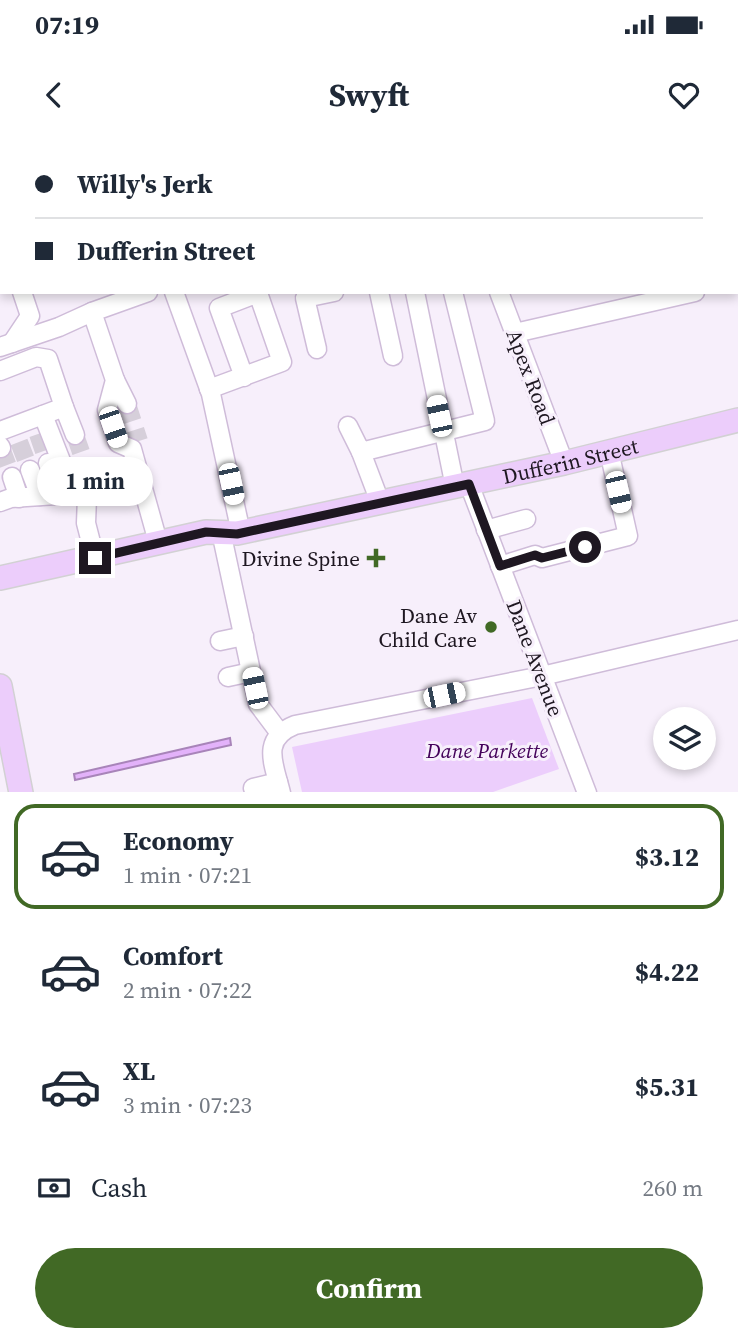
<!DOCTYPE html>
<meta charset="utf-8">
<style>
body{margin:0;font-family:"Source Serif 4",serif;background:#f6f6f7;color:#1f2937;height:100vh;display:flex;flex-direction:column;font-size:26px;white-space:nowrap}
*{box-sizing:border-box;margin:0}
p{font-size:23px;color:#747a83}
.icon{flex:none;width:38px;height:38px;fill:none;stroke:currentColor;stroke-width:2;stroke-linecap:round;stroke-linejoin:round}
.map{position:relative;height:652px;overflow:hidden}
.drawer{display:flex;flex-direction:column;background:#fff;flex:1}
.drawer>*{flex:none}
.guide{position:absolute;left:0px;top:0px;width:738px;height:154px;box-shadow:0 4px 10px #0003;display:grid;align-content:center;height:154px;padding:0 35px;background:#fff}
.tools{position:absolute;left:653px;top:567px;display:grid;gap:14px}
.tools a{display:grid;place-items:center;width:63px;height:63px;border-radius:50%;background:#fff;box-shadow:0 4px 10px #0003;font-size:35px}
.end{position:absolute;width:32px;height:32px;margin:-16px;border:9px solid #1e1721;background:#fff;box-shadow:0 0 0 4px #fff}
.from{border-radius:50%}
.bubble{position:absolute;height:49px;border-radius:24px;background:#fff;box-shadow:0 4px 10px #0003;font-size:23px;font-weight:700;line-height:49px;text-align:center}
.car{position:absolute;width:21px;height:42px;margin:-21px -10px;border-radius:9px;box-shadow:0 0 5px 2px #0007;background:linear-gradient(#fff 24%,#345 0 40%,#fff 0 76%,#345 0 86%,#fff 0)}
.guide b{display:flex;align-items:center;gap:24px;height:66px;font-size:26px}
.guide b+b{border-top:2px solid #e0e1e3}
.guide i{width:18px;height:18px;background:#1f2937}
ul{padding:12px 0 0;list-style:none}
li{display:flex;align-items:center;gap:21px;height:105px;margin:0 14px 10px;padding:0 21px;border:4px solid transparent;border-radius:21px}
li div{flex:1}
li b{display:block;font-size:26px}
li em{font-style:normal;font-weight:700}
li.current{border-color:#416925}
li>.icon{width:63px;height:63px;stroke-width:1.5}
.pay{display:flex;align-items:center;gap:18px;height:77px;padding:0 35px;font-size:26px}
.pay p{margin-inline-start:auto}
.cta{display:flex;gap:14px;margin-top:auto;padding:14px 35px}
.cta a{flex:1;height:80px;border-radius:42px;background:#416925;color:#fff;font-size:28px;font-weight:700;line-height:80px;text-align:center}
.status{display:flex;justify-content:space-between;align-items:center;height:49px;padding:0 35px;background:#fff;direction:ltr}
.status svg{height:19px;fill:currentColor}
header{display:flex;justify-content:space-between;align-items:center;height:91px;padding:0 35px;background:#fff;font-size:32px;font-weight:700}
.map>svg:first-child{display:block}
.green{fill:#eccefc}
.water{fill:#e3b2fa;stroke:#a884b9;stroke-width:2}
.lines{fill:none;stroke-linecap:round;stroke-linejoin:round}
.minor-tunnel{stroke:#d6cfda;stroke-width:18;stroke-dasharray:18 9;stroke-linecap:butt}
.minor-casing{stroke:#cfbcd9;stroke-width:21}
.major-casing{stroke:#d2d1d3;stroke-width:26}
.minor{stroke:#fff;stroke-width:18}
.major{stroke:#eccdfb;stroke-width:23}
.route{stroke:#1e1721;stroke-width:9}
.poi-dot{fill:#416925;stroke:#f7effb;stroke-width:2.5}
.labels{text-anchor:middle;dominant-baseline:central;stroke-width:6;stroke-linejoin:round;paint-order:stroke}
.street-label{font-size:21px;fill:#1e1721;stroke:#f7effb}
.poi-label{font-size:21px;fill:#1e1721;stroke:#f7effb;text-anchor:end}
.park-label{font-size:21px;font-style:italic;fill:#430159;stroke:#f7effb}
</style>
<div class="status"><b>07:19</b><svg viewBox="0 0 49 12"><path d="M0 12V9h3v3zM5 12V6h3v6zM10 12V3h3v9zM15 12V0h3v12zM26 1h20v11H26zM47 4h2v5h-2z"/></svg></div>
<header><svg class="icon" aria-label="back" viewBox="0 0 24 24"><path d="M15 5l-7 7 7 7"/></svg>Swyft<svg class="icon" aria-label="heart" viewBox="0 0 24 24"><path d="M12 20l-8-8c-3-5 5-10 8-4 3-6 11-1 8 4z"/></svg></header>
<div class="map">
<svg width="738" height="653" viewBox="0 0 738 653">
<rect width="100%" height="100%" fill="#f7effb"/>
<polygon class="green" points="532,558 559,629 493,652 302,652 292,607"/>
<polygon class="water" points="230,598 231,605 75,640 74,634"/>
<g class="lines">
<g class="minor-tunnel">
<polyline points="127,264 139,301"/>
<polyline points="38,294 48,323"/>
<polyline points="75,295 88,332"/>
<polyline points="19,302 30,330"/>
<polyline points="1,308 12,337"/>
</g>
<g class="minor-casing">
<g id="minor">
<polyline points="441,0 442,2"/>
<polyline points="664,0 665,2"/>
<polyline points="0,130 2,129"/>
<polyline points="148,152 92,172 115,240 107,270 118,303 132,309 158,402"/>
<polyline points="174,152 211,254 241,393"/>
<polyline points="379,152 393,216"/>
<polyline points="415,152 455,347"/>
<polyline points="499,152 564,323"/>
<polyline points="515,193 695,152"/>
<polyline points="12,203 30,176 22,152"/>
<polyline points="0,207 59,187 92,172"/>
<polyline points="317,209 305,158 334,152"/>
<polyline points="0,231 36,217 48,219 64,267 0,291"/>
<polyline points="115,240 127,264"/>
<polyline points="209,249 282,222 258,153 219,168 244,237"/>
<polyline points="64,267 75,295"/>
<polyline points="43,275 74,354"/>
<polyline points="348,286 361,312 485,281 453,152"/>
<polyline points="0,306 1,308"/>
<polyline points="361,312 380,362"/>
<polyline points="48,323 60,355"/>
<polyline points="30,330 40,356"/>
<polyline points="88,332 86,383 95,418"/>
<polyline points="12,337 19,358"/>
<polyline points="469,344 587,653"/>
<polyline points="0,362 11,358 88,353"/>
<polyline points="486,390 526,379"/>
<polyline points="223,401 258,564 279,592"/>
<polyline points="500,426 535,415 542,418 628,396 609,311"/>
<polyline points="220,501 244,496"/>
<polyline points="228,537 251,532"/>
<polyline points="253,648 278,642"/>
<path d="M281,653C274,624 260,599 295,585L542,536L738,490"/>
</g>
</g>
<g class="major-casing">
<g id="major">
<path id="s1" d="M0,438L206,392L237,393L564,323L738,280"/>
<polyline points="0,546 21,653"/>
</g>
</g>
<use href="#minor" class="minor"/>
<use href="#major" class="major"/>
</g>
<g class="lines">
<polyline class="route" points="95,418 206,392 237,394 469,344 500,426 535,415 542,418 585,407"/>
</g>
<g class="poi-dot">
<path d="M372.5 407.5h7v7h7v7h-7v7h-7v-7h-7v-7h7z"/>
<circle cx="491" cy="487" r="7"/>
</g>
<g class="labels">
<g class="street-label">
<text transform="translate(531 237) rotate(69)">Apex Road</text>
<text stroke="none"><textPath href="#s1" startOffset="583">Dufferin Street</textPath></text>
<text transform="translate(535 518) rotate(69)">Dane Avenue</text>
</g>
<g class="poi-label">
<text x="360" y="418">Divine Spine</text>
<text x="477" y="475">Dane Av<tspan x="477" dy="24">Child Care</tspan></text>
</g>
<g class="park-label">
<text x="487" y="610">Dane Parkette</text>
</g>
</g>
</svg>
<div class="tools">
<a><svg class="icon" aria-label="layers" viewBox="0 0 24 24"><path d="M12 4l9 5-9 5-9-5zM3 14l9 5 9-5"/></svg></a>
</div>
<i class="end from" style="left:585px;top:407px"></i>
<i class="end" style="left:95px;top:418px"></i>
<div class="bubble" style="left:37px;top:317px;width:116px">1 min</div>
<i class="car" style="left:439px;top:276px;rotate:348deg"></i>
<i class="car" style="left:113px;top:287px;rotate:161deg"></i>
<i class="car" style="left:231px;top:344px;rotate:168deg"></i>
<i class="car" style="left:618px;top:352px;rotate:167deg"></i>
<i class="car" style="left:255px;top:548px;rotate:348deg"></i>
<i class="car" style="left:444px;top:555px;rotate:78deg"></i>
<div class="guide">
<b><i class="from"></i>Willy's Jerk</b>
<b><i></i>Dufferin Street</b>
</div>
</div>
<section class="drawer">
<ul>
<li class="current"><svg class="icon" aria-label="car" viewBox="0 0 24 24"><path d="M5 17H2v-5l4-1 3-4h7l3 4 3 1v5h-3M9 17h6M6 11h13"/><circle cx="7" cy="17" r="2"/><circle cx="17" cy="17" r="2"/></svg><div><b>Economy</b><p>1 min · 07:21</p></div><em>$3.12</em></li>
<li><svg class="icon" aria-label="car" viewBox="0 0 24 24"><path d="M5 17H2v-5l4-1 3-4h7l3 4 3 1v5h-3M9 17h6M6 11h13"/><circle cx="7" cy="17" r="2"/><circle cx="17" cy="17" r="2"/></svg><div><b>Comfort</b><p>2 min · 07:22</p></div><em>$4.22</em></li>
<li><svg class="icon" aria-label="car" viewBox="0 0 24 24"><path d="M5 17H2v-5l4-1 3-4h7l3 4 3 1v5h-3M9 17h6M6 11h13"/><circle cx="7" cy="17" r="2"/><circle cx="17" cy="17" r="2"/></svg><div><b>XL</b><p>3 min · 07:23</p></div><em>$5.31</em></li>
</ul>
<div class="pay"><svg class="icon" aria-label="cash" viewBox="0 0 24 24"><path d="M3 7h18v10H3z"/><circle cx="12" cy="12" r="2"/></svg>Cash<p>260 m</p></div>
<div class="cta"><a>Confirm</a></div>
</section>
